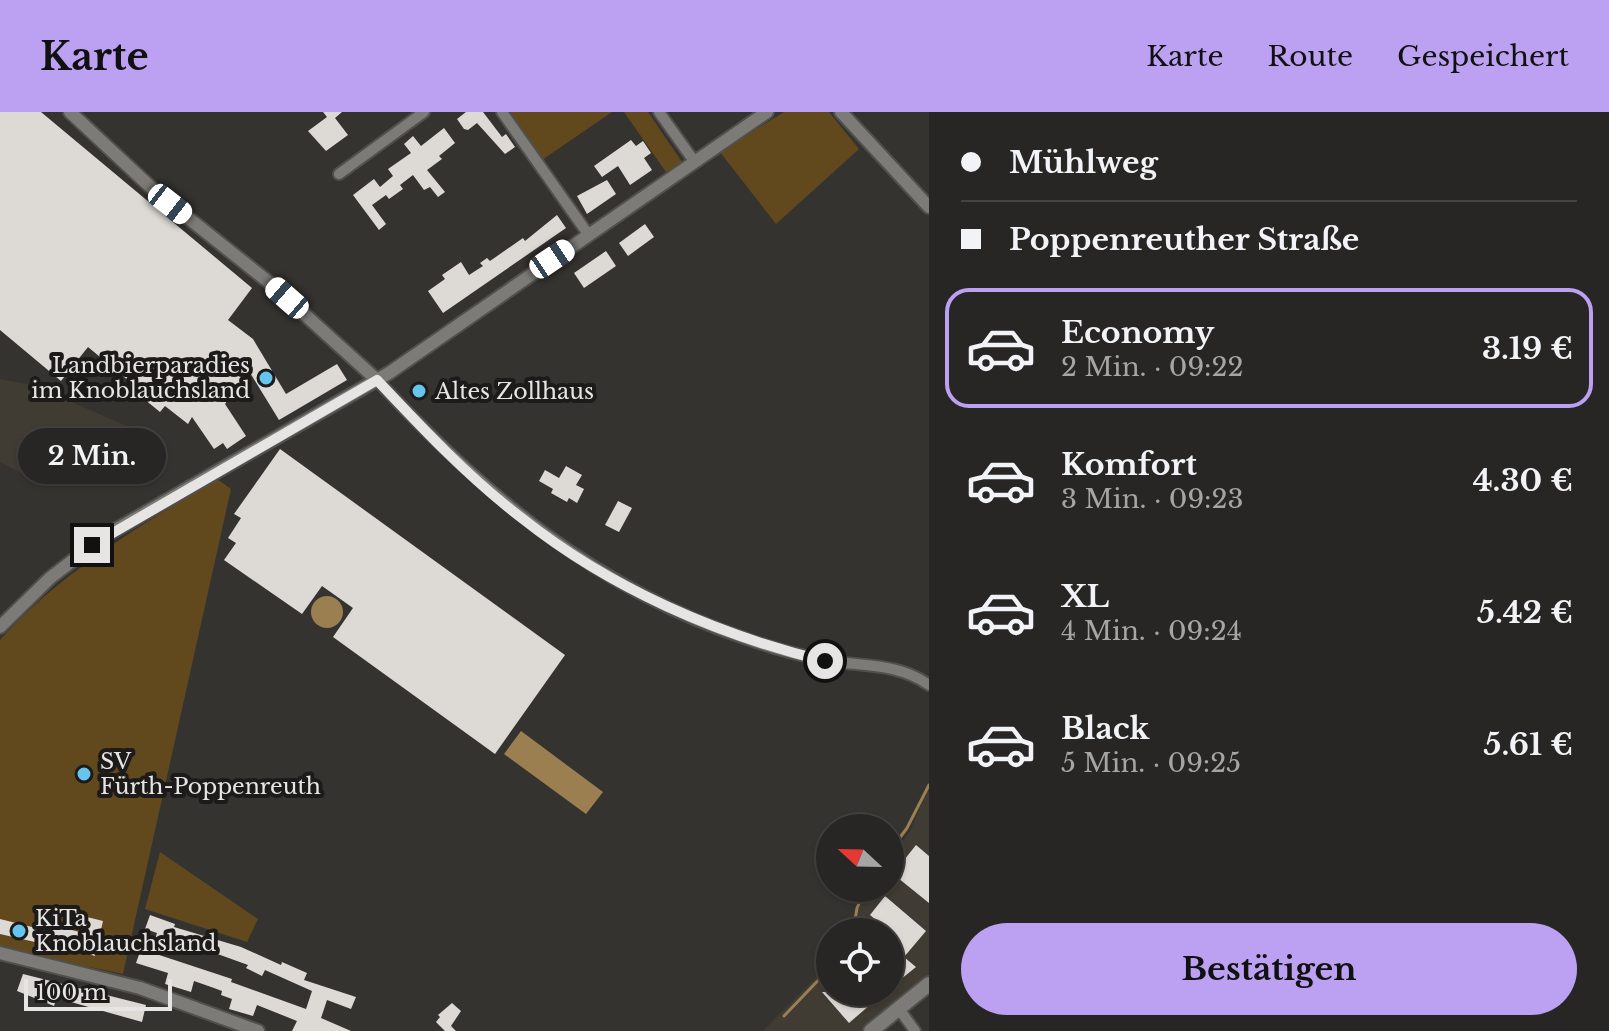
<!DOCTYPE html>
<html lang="de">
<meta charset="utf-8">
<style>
body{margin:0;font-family:"Libre Baskerville",serif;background:#302e2c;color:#f1f3f6;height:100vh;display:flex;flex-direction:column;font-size:30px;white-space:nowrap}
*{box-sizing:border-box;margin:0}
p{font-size:26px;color:#a5a5a6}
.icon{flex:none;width:44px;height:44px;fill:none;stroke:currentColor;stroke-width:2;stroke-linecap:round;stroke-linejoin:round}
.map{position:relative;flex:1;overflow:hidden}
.sheet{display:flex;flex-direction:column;background:#282624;width:680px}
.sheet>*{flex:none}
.top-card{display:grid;align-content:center;height:176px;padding:0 32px;background:#282624}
.needle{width:52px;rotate:292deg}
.controls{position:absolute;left:816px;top:702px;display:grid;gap:16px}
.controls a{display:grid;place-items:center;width:88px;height:88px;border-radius:50%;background:#282624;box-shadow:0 2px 6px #0004,0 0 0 2px #444341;font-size:40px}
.scale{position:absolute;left:24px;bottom:20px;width:148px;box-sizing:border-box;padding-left:8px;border:4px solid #e7e5e3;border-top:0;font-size:22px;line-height:28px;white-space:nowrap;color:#e7e5e3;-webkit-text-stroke:6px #1c1b19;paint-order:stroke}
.end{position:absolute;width:36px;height:36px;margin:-18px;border:10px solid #e7e5e3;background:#111;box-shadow:0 0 0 4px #111}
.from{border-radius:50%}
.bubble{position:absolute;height:56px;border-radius:28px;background:#282624;box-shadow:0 2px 6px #0004,0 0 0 2px #444341;font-size:26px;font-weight:700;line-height:56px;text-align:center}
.car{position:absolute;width:24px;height:48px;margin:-24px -12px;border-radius:10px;box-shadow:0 0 6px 2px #0007;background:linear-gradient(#fff 24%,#345 0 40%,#fff 0 76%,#345 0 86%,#fff 0)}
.top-card b{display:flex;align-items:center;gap:28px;height:76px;font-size:30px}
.top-card b+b{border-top:2px solid #444341}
.top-card i{width:20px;height:20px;background:#f1f3f6}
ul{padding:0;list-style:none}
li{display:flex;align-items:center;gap:24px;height:120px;margin:0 16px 12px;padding:0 16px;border:4px solid transparent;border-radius:24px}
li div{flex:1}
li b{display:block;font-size:30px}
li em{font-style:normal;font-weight:700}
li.selected{border-color:#bca0f2}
li>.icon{width:72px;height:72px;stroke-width:1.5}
.cta{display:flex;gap:16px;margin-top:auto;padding:16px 32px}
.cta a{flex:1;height:92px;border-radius:48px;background:#bca0f2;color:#111;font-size:32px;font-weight:700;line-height:92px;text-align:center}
header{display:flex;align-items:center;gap:48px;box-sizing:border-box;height:112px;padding:0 40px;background:#bca0f2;color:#111}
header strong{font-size:38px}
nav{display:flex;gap:44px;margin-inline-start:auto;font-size:28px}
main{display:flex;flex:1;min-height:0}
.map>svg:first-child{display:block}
.built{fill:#403b33}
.green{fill:#62491d}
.water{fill:#9b7f51}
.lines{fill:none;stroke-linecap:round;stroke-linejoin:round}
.stream{stroke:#9b7f51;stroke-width:3}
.building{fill:#dddad6}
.minor-casing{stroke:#51504d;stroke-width:14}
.tertiary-casing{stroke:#51504d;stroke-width:16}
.secondary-casing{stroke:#51504d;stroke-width:18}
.minor{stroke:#7d7b77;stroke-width:10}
.tertiary{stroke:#7d7b77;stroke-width:12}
.secondary{stroke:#7d7b77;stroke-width:14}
.route{stroke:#e7e5e3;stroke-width:10}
.poi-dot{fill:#65c5ee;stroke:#1c1b19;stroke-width:3}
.labels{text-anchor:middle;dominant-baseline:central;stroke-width:8;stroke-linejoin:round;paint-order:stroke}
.poi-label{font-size:22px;fill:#e7e5e3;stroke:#1c1b19;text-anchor:start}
</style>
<header>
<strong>Karte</strong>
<nav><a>Karte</a><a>Route</a><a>Gespeichert</a></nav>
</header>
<main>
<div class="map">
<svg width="929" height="919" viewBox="0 0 929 919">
<rect width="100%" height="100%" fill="#353330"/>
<g class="built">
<polygon points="0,267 32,273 127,314 38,370 0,350"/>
<polygon points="929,676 929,862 862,919 763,919 830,851 830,880 890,880 890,820 850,820 857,805 859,792 869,776 890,776 890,745 910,719"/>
</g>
<g class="green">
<polygon points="507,0 612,0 542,48"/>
<polygon points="624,0 648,0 682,50 666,60"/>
<polygon points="784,0 829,0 859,37 776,112 720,40"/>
<path d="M217,367L231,377L123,862L0,836V528C61,460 140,414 217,367Z"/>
<polygon points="160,740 258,807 247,830 145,797"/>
</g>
<g class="water">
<circle cx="327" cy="500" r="16"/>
<polygon points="521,619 603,680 586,702 504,642"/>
</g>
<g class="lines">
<g class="stream">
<polyline points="890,739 907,716 929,673"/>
<polyline points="853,820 857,796 866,776"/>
<polyline points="784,904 830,856"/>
</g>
</g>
<g class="building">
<polygon points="0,0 41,0 252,176 228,208 253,227 286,282 337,252 347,268 279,308 249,259 225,292 246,324 227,337 223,331 214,337 192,305 188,312 165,294 160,300 144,287 147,284 88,235 61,269 0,218"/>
<polygon points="323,0 342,0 335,6 348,23 326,39 308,19 327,5"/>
<polygon points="466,0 483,0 502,25 506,22 515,35 505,42 477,11 468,18 464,17 457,7"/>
<polygon points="444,16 455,31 439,44 442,47 427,58 445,80 438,85 430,75 424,78 413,63 400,73 403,77 389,87 386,83 372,93 386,112 379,118 353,83 374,67 380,75 393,64 388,57 411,41 404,32 413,24 421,34"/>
<polygon points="631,28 636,34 643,29 651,41 644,46 652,58 630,73 618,54 602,65 594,54"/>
<polygon points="607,68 616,82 587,102 577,84"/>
<polygon points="557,103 566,116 443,201 428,179 445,167 442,163 461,150 469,163 483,154 480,151 487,146 490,149 523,126 525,129"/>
<polygon points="645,112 654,125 628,144 619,131"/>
<polygon points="606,139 616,154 584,176 574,161"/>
<polygon points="280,337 565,543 495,642 333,525 353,496 322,474 302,502 224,448 236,431 228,426 241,406 234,402"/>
<polygon points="566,354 582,363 576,373 584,377 577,391 569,386 567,390 551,381 553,377 539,369 545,358 559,366"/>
<polygon points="618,389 632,396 619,420 605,413"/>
<polygon points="916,733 929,744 929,791 893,762"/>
<polygon points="885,784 926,819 904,845 916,855 890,876 890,820 870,803"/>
<polygon points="150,803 175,812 174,815 241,835 281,853 282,850 307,861 304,868 356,885 351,897 327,888 321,906 351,919 292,919 297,909 257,893 253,904 229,897 232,887 221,883 222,879 214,876 194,869 191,880 165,872 168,861 136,851 141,837 232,867 231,870 306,897 312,879 265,858 262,864 246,856 248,853 201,836 200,840 180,834 182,830 164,824 158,842 151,839 157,821 145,817"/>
<polygon points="87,805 103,809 95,844 48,830 48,833 0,822 0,807 52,820 53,813 83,821"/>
<polygon points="23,862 146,893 142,910 71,890 73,886 58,881 54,894 42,889 17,879"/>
<polygon points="822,880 885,880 849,911"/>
<polygon points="452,891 461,899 451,914 456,919 445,919 436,910 440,905 438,903"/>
</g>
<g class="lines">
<g class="minor-casing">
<g id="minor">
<polyline points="502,0 588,122"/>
<polyline points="659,0 694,49"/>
<polyline points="339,62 424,0"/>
<path d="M377,268C483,382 596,477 747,527C772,536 798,543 824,548C861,555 897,550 929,573"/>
<polyline points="899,897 915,919"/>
</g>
</g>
<g class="tertiary-casing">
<g id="tertiary">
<polyline points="70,0 157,81 271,172 377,268"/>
<polyline points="841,0 929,95"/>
<polyline points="0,515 50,466 103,425 389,261 767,0"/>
<polyline points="0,841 140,876 258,919"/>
</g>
</g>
<g class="secondary-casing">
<polyline id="secondary" points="871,919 929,872"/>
</g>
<use href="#minor" class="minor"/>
<use href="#tertiary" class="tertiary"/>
<use href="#secondary" class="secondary"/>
</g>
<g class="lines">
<path class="route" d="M92,433L377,268C423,317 469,366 523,407C610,476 718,523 825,549"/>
</g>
<g class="poi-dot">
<circle cx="266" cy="266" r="8"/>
<circle cx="419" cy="279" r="8"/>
<circle cx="84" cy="662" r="8"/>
<circle cx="19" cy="819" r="8"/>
</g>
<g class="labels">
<g class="poi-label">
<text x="250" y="253" text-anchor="end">Landbierparadies<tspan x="250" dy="25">im Knoblauchsland</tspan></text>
<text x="435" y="279">Altes Zollhaus</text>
<text x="100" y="649">SV<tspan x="100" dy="25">Fürth-Poppenreuth</tspan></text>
<text x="35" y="806">KiTa<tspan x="35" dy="25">Knoblauchsland</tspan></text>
</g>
</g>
</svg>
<div class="controls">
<a><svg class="needle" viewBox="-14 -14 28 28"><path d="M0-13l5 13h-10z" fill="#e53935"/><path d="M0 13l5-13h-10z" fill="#a5a5a6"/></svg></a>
<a><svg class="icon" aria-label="locate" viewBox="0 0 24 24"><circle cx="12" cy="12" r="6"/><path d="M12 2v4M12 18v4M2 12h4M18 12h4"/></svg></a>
</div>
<div class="scale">100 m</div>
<i class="end from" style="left:825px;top:549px"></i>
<i class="end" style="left:92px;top:433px"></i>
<div class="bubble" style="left:18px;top:316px;width:148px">2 Min.</div>
<i class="car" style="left:170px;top:92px;rotate:128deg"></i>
<i class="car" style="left:552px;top:147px;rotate:56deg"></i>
<i class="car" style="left:287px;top:186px;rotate:311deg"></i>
</div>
<section class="sheet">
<div class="top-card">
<b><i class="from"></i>Mühlweg</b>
<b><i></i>Poppenreuther Straße</b>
</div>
<ul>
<li class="selected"><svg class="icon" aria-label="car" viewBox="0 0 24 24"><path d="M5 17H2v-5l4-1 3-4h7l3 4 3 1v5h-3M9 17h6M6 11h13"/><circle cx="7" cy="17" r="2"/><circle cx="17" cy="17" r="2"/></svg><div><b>Economy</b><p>2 Min. · 09:22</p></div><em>3.19 €</em></li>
<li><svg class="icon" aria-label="car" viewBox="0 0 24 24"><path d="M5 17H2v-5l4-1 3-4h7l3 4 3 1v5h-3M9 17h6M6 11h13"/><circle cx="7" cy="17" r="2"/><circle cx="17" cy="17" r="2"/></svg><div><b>Komfort</b><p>3 Min. · 09:23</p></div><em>4.30 €</em></li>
<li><svg class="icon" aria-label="car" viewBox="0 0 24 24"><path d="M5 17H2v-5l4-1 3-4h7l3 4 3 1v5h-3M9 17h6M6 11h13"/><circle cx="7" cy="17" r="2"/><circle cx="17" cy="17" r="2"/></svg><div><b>XL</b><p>4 Min. · 09:24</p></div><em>5.42 €</em></li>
<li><svg class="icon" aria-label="car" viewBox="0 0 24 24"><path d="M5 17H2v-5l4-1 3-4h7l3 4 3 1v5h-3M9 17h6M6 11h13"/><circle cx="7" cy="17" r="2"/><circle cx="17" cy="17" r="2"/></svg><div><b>Black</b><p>5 Min. · 09:25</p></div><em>5.61 €</em></li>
</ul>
<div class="cta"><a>Bestätigen</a></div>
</section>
</main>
